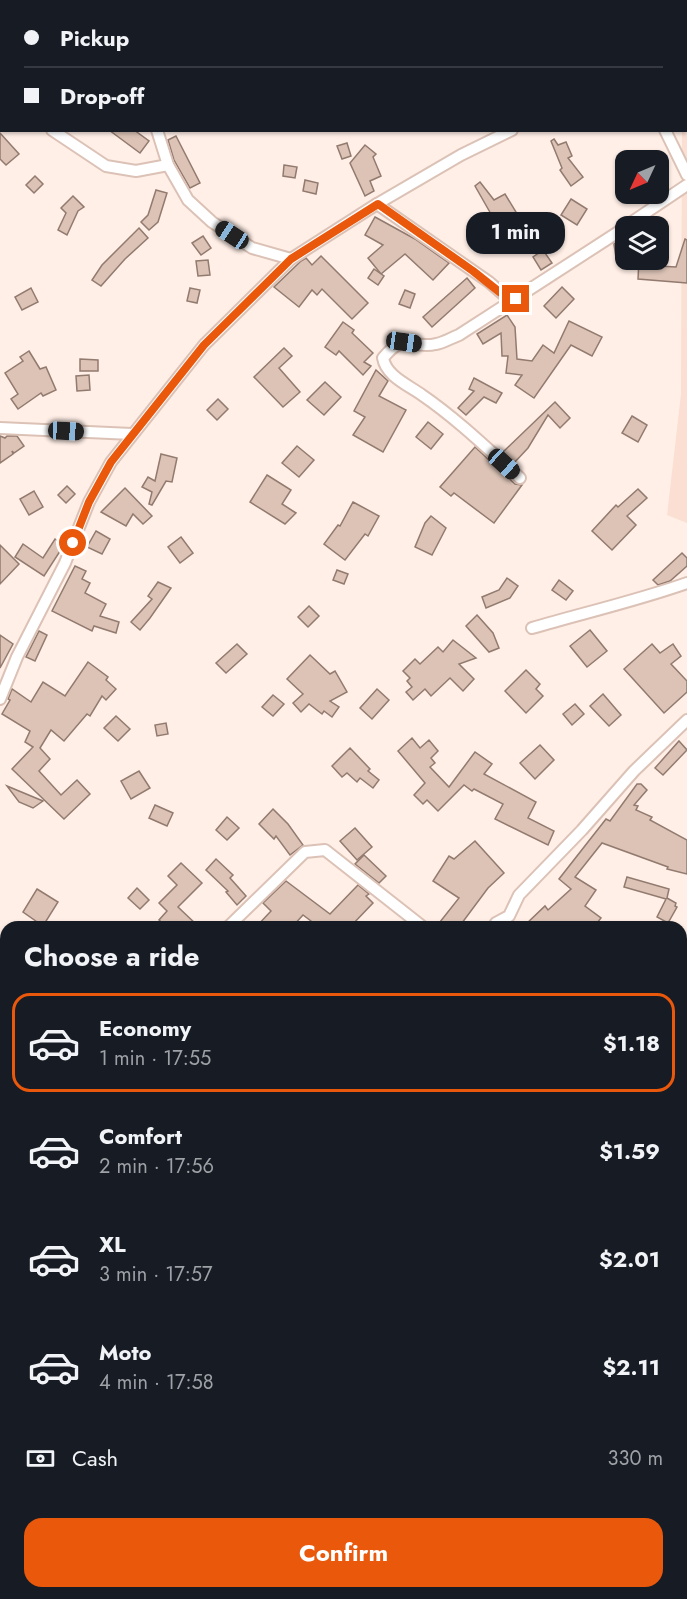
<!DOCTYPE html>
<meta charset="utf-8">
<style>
body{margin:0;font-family:Jost,sans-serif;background:#20242c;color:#f1f3f6;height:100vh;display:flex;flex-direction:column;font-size:22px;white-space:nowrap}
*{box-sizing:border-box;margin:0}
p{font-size:20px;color:#9ea1a6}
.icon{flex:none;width:33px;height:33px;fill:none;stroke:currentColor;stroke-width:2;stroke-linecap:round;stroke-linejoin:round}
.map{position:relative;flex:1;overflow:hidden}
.panel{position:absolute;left:0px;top:921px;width:687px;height:678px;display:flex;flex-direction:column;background:#171b24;border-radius:18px 18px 0 0;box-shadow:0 2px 4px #0004}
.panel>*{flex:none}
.hud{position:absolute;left:0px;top:0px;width:687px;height:132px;box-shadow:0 2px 4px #0004;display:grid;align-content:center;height:132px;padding:0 24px;background:#171b24}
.needle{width:39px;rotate:226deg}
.tools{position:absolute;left:615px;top:150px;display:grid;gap:12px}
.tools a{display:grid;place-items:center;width:54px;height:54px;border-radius:12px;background:#171b24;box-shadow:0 2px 4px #0004;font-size:30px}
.end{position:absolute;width:27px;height:27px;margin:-14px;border:8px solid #ea580c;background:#fff;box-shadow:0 0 0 3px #fff}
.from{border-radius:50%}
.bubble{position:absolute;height:42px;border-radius:18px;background:#171b24;box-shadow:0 2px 4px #0004;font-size:20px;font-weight:700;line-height:42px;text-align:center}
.car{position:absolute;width:18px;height:36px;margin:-18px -9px;border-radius:8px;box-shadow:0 0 4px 2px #0007;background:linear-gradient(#222 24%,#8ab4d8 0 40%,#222 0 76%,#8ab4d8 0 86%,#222 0)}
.hud b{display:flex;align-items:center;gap:21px;height:57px;font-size:22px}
.hud b+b{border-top:2px solid #363941}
.hud i{width:15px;height:15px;background:#f1f3f6}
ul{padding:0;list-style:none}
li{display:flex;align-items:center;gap:18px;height:99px;margin:0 12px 9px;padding:0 12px;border:3px solid transparent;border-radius:18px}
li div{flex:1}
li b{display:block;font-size:22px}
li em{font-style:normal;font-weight:700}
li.active{border-color:#ea580c}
li>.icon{width:54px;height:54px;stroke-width:1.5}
h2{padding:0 24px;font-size:27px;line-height:72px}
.pay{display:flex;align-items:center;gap:15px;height:66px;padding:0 24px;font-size:22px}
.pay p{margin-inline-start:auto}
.primary-button{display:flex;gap:12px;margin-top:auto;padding:12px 24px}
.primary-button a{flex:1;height:69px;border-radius:18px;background:#ea580c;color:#fff;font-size:24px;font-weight:700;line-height:69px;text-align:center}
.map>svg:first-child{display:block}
.built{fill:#fadfd2}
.building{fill:#dcc3b6;stroke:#927a6f;stroke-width:1.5}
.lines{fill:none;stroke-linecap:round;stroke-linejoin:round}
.street-casing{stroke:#dcc2b6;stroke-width:14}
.street{stroke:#fff;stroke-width:10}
.route{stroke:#ea580c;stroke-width:8}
</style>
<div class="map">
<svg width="687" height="1599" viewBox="0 0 687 1599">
<rect width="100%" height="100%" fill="#ffefe7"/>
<polygon class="built" points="682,0 687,0 687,523 667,515 681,394 682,131 686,130 686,2"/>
<g class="building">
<polygon points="109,130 134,130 149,141 140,153"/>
<polygon points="0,133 19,154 6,165 0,159"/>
<polygon points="176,136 200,183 190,188 174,160 168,140"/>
<polygon points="554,139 558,145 566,142 572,156 568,158 583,177 571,186 560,170 562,168 551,141"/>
<polygon points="347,143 351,156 342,159 337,146"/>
<polygon points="365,145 376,154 373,157 381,176 370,181 374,191 365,196 350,163"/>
<polygon points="284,165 297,167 295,178 283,176"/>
<polygon points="35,176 43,184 34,193 26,185"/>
<polygon points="305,180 318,183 316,194 303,191"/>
<polygon points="480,182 494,200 505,194 519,217 499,228 475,186"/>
<polygon points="156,190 167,193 158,222 149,230 141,222 148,215"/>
<polygon points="73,196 84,207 78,211 67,235 58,230 66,213 61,208"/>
<polygon points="571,199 587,209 577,225 561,215"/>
<polygon points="375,217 415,239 449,263 433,280 405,254 381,274 368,258 383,245 365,235"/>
<polygon points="551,218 557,233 531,237 529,225"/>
<polygon points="139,228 148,238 125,259 101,286 92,280 102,265"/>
<polygon points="203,236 211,248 201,255 192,243"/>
<polygon points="625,236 626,256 616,258 614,244"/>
<polygon points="685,239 687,240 687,283 638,279 639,260 658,260 658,266 676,267"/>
<polygon points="543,250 552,263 541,270 533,257"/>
<polygon points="321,256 368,303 352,319 322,289 317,295 312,290 299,307 274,287 301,261 306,258 312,265"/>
<polygon points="208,260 210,275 198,276 196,261"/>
<polygon points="374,269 384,276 378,285 368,278"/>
<polygon points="467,278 475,288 432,327 423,317"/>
<polygon points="562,287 574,299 556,318 544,306"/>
<polygon points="31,288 38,302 22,310 15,297"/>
<polygon points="190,288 200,290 197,303 187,301"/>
<polygon points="405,290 415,294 410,308 399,304"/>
<polygon points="507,315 515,327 517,359 532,361 543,345 554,353 569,321 602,337 592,356 571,345 534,398 515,385 522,375 506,373 508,356 502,356 501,333 483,344 477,334"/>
<polygon points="343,322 354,330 352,333 373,353 364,362 371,366 363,375 339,351 336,355 325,347"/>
<polygon points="284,348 292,356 279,368 300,392 283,407 254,377"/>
<polygon points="29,351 40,369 46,367 56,390 43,396 41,393 18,409 11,399 18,394 5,373 23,361 20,357"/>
<polygon points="80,359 98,360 98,371 80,371"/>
<polygon points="376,370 388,381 379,396 406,410 383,452 353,435 365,417 354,411"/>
<polygon points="89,375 90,390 77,391 76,376"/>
<polygon points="474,378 502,393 496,403 484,397 466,415 458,408 474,391 469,389"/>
<polygon points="325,382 341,397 324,415 307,400"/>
<polygon points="218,399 228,409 217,420 207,410"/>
<polygon points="555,402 570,418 560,428 548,415 528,448 514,463 503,452"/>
<polygon points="632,416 647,425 638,442 622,433"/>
<polygon points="428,422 443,434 431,449 416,437"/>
<polygon points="0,436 5,438 7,436 17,436 24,446 14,453 12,451 13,454 0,463"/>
<polygon points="297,446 314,460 299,477 282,463"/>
<polygon points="475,447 515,484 522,485 494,523 454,493 451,496 440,487"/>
<polygon points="161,454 177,458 172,482 166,481 152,505 149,504 152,492 142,487 148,477 155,481"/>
<polygon points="267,475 291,490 282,504 296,513 285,524 250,502"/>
<polygon points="67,486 75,494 66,503 58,495"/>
<polygon points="125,488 152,516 143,524 133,514 126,526 101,512"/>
<polygon points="638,489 647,498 627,516 636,525 612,550 592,531 616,505 618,507"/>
<polygon points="34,491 43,507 29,515 20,499"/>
<polygon points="353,502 379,516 368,536 365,534 345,560 324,544 338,525 340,526"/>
<polygon points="431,516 446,528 432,555 415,547 425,523"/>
<polygon points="96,531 110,539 102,554 87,547"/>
<polygon points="181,537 193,553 180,563 168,547"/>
<polygon points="55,539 64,545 44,576 15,557 23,544 43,558"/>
<polygon points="0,545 19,564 0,584"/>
<polygon points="682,553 687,558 687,566 670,581 658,585 653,580"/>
<polygon points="75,566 86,571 82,579 90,583 85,593 106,604 100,616 119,622 116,633 94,626 92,631 52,611"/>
<polygon points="337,570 348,574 344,584 333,580"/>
<polygon points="507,578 518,586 510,598 486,608 482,597 499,590"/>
<polygon points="559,580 573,591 566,600 552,590"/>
<polygon points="158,582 171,588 150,618 140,630 131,622 152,599 148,596"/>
<polygon points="309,606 319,616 308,627 298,617"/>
<polygon points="477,615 493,633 499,648 489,652 466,626"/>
<polygon points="590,630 607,651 587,667 570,646"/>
<polygon points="39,631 47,635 35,661 26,657"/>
<polygon points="0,635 13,644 0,668"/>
<polygon points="453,640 476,658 459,664 474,679 463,691 450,678 431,696 425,689 413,700 406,692 412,687 407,681 410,678 403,671 415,659 420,664 438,647 443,652"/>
<polygon points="237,644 247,654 226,673 216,663"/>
<polygon points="652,644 660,653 673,644 681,656 671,664 687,681 687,692 664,713 624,669"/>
<polygon points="310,655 330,674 335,671 347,692 330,701 339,707 332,717 324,711 322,714 309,704 301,712 293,703 303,694 287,679"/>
<polygon points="88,662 108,677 106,680 116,689 106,700 102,696 90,716 87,714 64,741 51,730 40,748 50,759 39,771 61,795 77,780 90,794 64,819 12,769 33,747 25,742 30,731 2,714 10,700 8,699 12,689 31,702 43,682 65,696"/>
<polygon points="526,670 540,684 536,689 543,696 526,713 505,691"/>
<polygon points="377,689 389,700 372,719 360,708"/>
<polygon points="603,694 621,715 609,726 590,706"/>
<polygon points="273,695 284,704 273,716 262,707"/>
<polygon points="575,704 584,714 572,725 563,714"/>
<polygon points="116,716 130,729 118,741 104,728"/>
<polygon points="166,723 168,734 157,736 155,725"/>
<polygon points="412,738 420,748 429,740 438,751 431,758 435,763 430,767 449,787 475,752 492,764 484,774 536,802 528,818 554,831 548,845 495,819 503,804 474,789 472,791 464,785 438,811 427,800 423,804 414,795 425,783 398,751"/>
<polygon points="679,741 687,750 663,775 655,768"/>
<polygon points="540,745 554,760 535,779 520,763"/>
<polygon points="350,748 370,769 368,771 379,780 373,788 360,778 357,782 347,773 342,777 332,766"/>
<polygon points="139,771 150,788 131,799 121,781"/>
<polygon points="637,784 641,784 647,790 634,805 638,806 636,810 652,817 650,820 687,840 687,874 667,869 668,867 602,843 575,877 596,890 585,906 601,918 594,927 523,927 545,906 548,910 571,889 559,879 606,819 610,821"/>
<polygon points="7,786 43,801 33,808 19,802"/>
<polygon points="155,805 173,813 167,826 149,818"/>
<polygon points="273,809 288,824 303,845 290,855 276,836 274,839 259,824"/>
<polygon points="227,817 239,828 227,840 216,830"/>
<polygon points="355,828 372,847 357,860 340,841"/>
<polygon points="475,841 504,873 488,888 459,927 436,927 459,898 433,881 449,856 454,859"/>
<polygon points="364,855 386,876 379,883 355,864"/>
<polygon points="216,859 233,875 230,878 246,896 237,905 226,892 228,891 206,870"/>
<polygon points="181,863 202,883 178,907 199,927 167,927 159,920 167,911 159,903 177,885 168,876"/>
<polygon points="627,877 669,889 667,898 676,903 675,906 677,907 668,923 657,917 666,899 624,887"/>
<polygon points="286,881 330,914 358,885 369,894 366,896 373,903 350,927 319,927 303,915 292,927 256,927 271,911 263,903"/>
<polygon points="137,888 149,900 140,909 128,898"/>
<polygon points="37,889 58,902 43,926 23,912"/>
</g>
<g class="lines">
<g class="street-casing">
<g id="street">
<polyline points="137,2 137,0"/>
<polyline points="686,67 687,67"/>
<polyline points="0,110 2,111"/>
<polyline points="52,130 106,166 136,171 168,165"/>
<polyline points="157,130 168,165 188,200 212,222 252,248 291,259"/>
<polyline points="665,130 687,175"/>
<polyline points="377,204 489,282 512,302"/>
<polyline points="626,226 687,185"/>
<polyline points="0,428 132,434"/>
<path d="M520,478C489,450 457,419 422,395C408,385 386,376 383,358C406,330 410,350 436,344C443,343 451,338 459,335L626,227"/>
<path d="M532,628C583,613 636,601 687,583"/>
<polyline points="0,699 17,657 65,563 89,502 111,462 204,345 291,259 377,204 461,155 512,130"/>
<polyline points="228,927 305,852 325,850 423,927"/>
<polyline points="493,927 496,923 509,916 519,895 582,830 634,771 687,720"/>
<polyline points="681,1068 687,1067"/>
<polyline points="681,1373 687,1373"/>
<polyline points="0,1503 6,1496"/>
<polyline points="0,1511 6,1516"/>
<polyline points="357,1599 361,1593"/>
</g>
</g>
<use href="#street" class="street"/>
</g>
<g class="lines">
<polyline class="route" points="73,543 89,502 111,462 204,345 291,259 378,204 473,271 512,302 516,299"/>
</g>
</svg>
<div class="tools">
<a><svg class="needle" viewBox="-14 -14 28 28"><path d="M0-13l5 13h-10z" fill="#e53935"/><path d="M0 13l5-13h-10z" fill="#9ea1a6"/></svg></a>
<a><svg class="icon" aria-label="layers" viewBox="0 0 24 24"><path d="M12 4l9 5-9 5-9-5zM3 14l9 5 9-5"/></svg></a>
</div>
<i class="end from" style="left:73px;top:543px"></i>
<i class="end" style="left:516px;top:299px"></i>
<div class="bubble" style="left:466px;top:212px;width:99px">1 min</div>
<i class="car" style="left:232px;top:235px;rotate:303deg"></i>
<i class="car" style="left:404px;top:342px;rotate:98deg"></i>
<i class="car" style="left:66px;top:431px;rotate:93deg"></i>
<i class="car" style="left:504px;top:464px;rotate:132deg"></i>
<div class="hud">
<b><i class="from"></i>Pickup</b>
<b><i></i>Drop-off</b>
</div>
<section class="panel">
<h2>Choose a ride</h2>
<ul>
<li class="active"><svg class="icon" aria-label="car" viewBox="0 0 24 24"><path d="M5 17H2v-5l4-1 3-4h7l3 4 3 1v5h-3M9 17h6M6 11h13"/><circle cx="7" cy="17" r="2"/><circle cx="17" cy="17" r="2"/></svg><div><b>Economy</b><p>1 min · 17:55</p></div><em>$1.18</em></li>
<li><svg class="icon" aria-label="car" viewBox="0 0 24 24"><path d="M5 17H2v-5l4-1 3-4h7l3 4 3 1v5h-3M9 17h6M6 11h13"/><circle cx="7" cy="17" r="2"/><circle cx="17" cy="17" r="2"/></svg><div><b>Comfort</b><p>2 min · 17:56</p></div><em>$1.59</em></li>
<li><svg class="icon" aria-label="car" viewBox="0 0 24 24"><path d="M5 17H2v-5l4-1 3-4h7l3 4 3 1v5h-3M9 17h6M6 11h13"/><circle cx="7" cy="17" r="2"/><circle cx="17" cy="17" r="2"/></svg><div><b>XL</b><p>3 min · 17:57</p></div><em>$2.01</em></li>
<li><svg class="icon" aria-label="car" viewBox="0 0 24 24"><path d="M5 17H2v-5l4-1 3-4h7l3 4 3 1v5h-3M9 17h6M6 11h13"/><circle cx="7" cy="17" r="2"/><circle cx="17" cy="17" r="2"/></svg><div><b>Moto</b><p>4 min · 17:58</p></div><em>$2.11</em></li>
</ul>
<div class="pay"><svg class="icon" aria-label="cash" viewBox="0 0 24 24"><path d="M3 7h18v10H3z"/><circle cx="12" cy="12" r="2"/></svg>Cash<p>330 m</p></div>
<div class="primary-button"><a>Confirm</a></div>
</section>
</div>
